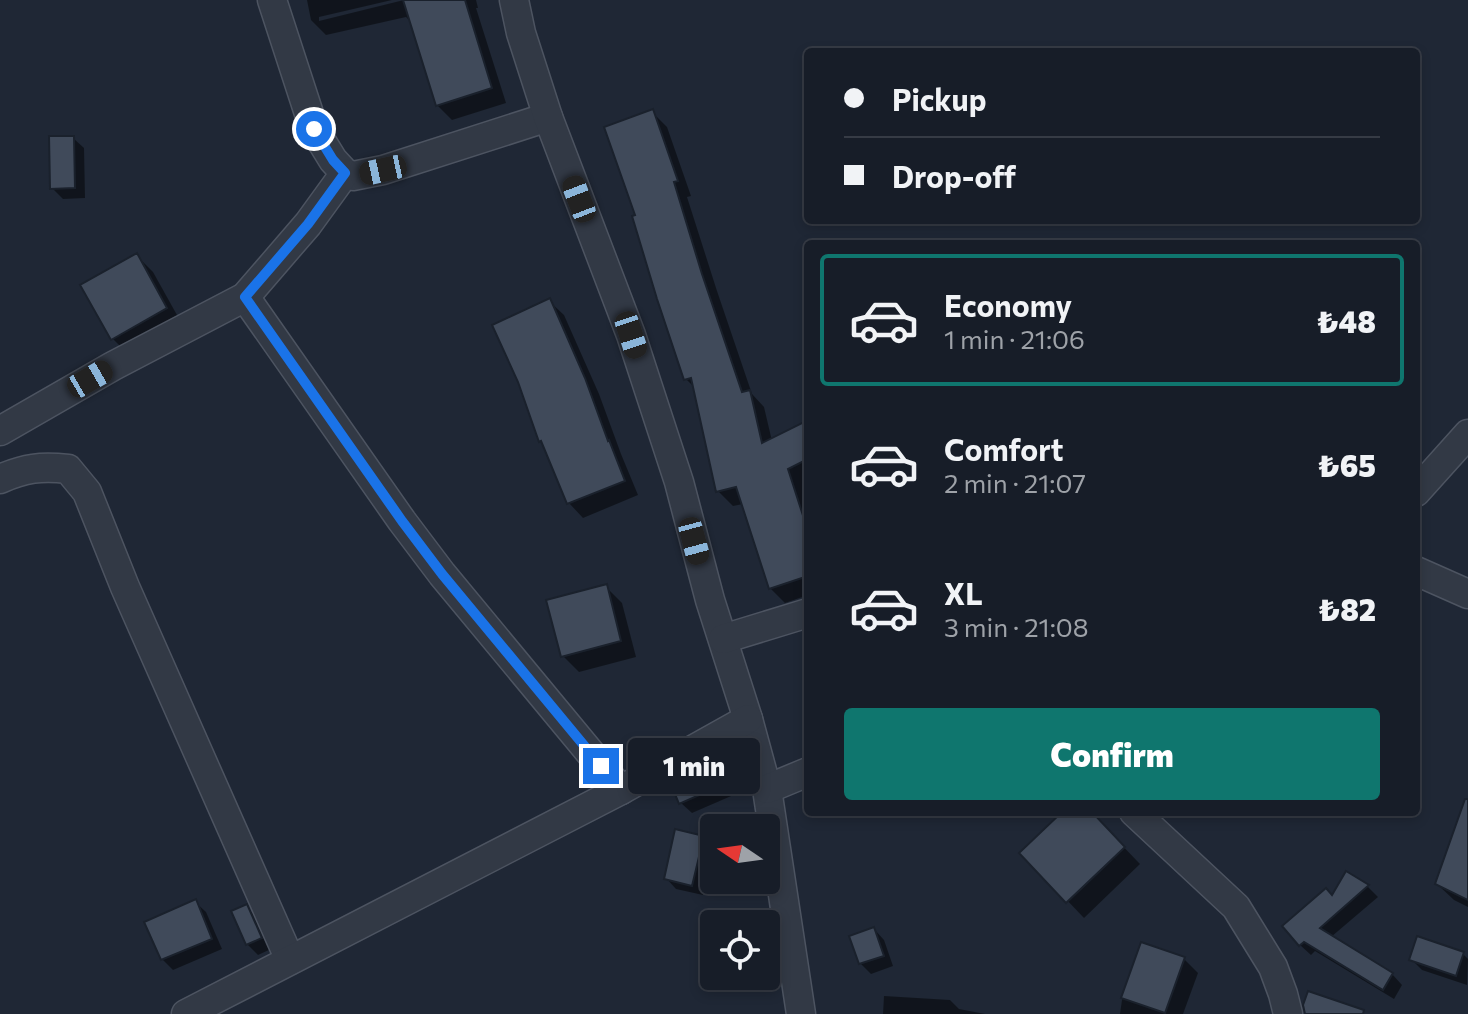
<!DOCTYPE html>
<meta charset="utf-8">
<style>
body{margin:0;font-family:Commissioner,sans-serif;background:#242a34;color:#f1f3f6;height:100vh;display:flex;flex-direction:column;font-size:30px;white-space:nowrap}
*{box-sizing:border-box;margin:0}
p{font-size:26px;color:#9ea2a8}
.icon{flex:none;width:44px;height:44px;fill:none;stroke:currentColor;stroke-width:2;stroke-linecap:round;stroke-linejoin:round}
.map{position:relative;flex:1;overflow:hidden}
.details{position:absolute;left:804px;top:240px;width:616px;height:576px;display:flex;flex-direction:column;background:#171d28;border-radius:8px;box-shadow:0 4px 12px #0003,0 0 0 2px #363b45}
.details>*{flex:none}
.banner{position:absolute;left:804px;top:48px;width:616px;height:176px;border-radius:8px;box-shadow:0 4px 12px #0003,0 0 0 2px #363b45;display:grid;align-content:center;height:176px;padding:0 40px;background:#171d28}
.needle{width:52px;rotate:283deg}
.controls{position:absolute;left:700px;top:814px;display:grid;gap:16px}
.controls a{display:grid;place-items:center;width:80px;height:80px;border-radius:8px;background:#171d28;box-shadow:0 4px 12px #0003,0 0 0 2px #363b45;font-size:40px}
.end{position:absolute;width:36px;height:36px;margin:-18px;border:10px solid #1a73e8;background:#fff;box-shadow:0 0 0 4px #fff}
.from{border-radius:50%}
.bubble{position:absolute;height:56px;border-radius:8px;background:#171d28;box-shadow:0 4px 12px #0003,0 0 0 2px #363b45;font-size:26px;font-weight:800;line-height:56px;text-align:center}
.car{position:absolute;width:24px;height:48px;margin:-24px -12px;border-radius:10px;box-shadow:0 0 6px 2px #0007;background:linear-gradient(#222 24%,#8ab4d8 0 40%,#222 0 76%,#8ab4d8 0 86%,#222 0)}
.banner b{display:flex;align-items:center;gap:28px;height:76px;font-size:30px}
.banner b+b{border-top:2px solid #363b45}
.banner i{width:20px;height:20px;background:#f1f3f6}
ul{padding:14px 0 0;list-style:none}
li{display:flex;align-items:center;gap:24px;height:132px;margin:0 16px 12px;padding:0 24px;border:4px solid transparent;border-radius:8px}
li div{flex:1}
li b{display:block;font-size:30px}
li em{font-style:normal;font-weight:800}
li.active{border-color:#0f766e}
li>.icon{width:72px;height:72px;stroke-width:1.5}
.action{display:flex;gap:16px;margin-top:auto;padding:16px 40px}
.action a{flex:1;height:92px;border-radius:8px;background:#0f766e;color:#fff;font-size:32px;font-weight:800;line-height:92px;text-align:center}
.map>svg:first-child{display:block}
.shadow{fill:#0007}
.building{fill:#404a5a;stroke:#1a212c;stroke-width:2}
.lines{fill:none;stroke-linecap:round;stroke-linejoin:round}
.minor-casing{stroke:#4d5461;stroke-width:31}
.minor{stroke:#323945;stroke-width:28}
.route{stroke:#1a73e8;stroke-width:10}
</style>
<div class="map">
<svg width="1468" height="1014" viewBox="0 0 1468 1014">
<rect width="100%" height="100%" fill="#1f2735"/>
<g class="shadow">
<polygon points="307,0 392,0 319,17 319,21 404,0 476,0 478,8 476,8 506,103 452,120 437,105 412,23 406,17 326,35 311,20"/>
<polygon points="652,112 667,127 691,196 687,197 717,291 752,394 764,407 772,441 808,422 808,481 802,484 808,503 808,595 785,603 770,588 743,504 733,506 718,491 695,388 686,379 638,217"/>
<polygon points="73,138 84,148 85,198 63,199 52,188"/>
<polygon points="137,256 153,272 182,324 128,354 112,338"/>
<polygon points="549,301 564,315 599,394 621,454 638,495 583,518 569,503 546,446 540,441 520,381"/>
<polygon points="606,587 622,603 636,657 579,672 563,656"/>
<polygon points="724,754 734,765 745,790 692,813 681,803"/>
<polygon points="1065,812 1090,812 1140,864 1084,918 1022,853"/>
<polygon points="1468,816 1468,907 1454,900 1437,884"/>
<polygon points="703,838 714,848 703,895 676,889 666,878"/>
<polygon points="1347,874 1368,887 1378,897 1331,937 1392,974 1402,985 1394,999 1315,951 1311,955 1300,945"/>
<polygon points="195,902 206,912 222,949 173,970 162,959"/>
<polygon points="246,907 257,917 271,949 258,955 247,944"/>
<polygon points="874,929 884,940 893,966 871,974 860,963"/>
<polygon points="1142,944 1184,959 1198,973 1183,1014 1120,1014 1122,1000"/>
<polygon points="1463,954 1468,959 1467,985 1422,970 1411,959"/>
<polygon points="884,996 950,1000 959,1009 985,1014 883,1014"/>
</g>
<g class="building">
<polygon points="403,0 465,0 492,88 436,106"/>
<polygon points="653,109 678,181 674,182 702,274 742,392 750,390 762,443 808,420 808,459 788,469 808,531 808,576 769,589 736,487 716,492 691,378 684,380 657,299 632,216 635,215 604,127"/>
<polygon points="49,136 74,136 75,188 50,189"/>
<polygon points="137,253 167,308 111,340 80,285"/>
<polygon points="550,298 585,378 608,441 609,440 625,481 567,504 541,441 539,442 518,382 492,325"/>
<polygon points="607,584 621,641 561,657 546,600"/>
<polygon points="724,752 736,779 679,804 670,782"/>
<polygon points="1465,799 1468,799 1468,900 1435,884"/>
<polygon points="1062,812 1092,812 1125,847 1066,903 1019,853"/>
<polygon points="675,829 704,836 692,886 664,879"/>
<polygon points="1346,871 1369,885 1320,928 1393,973 1383,990 1304,942 1299,946 1282,926 1326,888 1332,895"/>
<polygon points="196,899 212,939 161,960 144,922"/>
<polygon points="247,904 262,938 246,945 231,911"/>
<polygon points="874,927 884,956 859,964 849,936"/>
<polygon points="1417,936 1464,952 1456,976 1409,960"/>
<polygon points="1141,942 1185,957 1165,1013 1121,998"/>
<polygon points="1308,991 1364,1010 1363,1014 1305,1014 1303,1005"/>
</g>
<g class="lines">
<g class="minor-casing">
<g id="minor">
<polyline points="272,0 314,129 333,160 345,173 353,176 383,170 548,117"/>
<polyline points="514,0 521,33 548,117 631,335 679,482 710,600 748,719 767,789 801,1014"/>
<polyline points="245,297 402,521 442,574 621,790"/>
<polyline points="0,431 113,366 245,297 308,224 345,173"/>
<path d="M0,479C25,468 41,466 68,469L87,492L125,587L290,960"/>
<polyline points="1416,492 1468,434"/>
<polyline points="1416,571 1468,594"/>
<polyline points="723,639 808,613"/>
<polyline points="767,789 808,772"/>
<polyline points="1134,812 1236,907 1273,967 1283,994 1288,1014"/>
<polyline points="186,1014 621,790 748,719"/>
</g>
</g>
<use href="#minor" class="minor"/>
</g>
<g class="lines">
<polyline class="route" points="314,129 333,160 345,173 308,224 245,297 402,521 442,574 601,766"/>
</g>
</svg>
<div class="controls">
<a><svg class="needle" viewBox="-14 -14 28 28"><path d="M0-13l5 13h-10z" fill="#e53935"/><path d="M0 13l5-13h-10z" fill="#9ea2a8"/></svg></a>
<a><svg class="icon" aria-label="locate" viewBox="0 0 24 24"><circle cx="12" cy="12" r="6"/><path d="M12 2v4M12 18v4M2 12h4M18 12h4"/></svg></a>
</div>
<i class="end from" style="left:314px;top:129px"></i>
<i class="end" style="left:601px;top:766px"></i>
<div class="bubble" style="left:628px;top:738px;width:132px">1 min</div>
<i class="car" style="left:383px;top:170px;rotate:258deg"></i>
<i class="car" style="left:579px;top:199px;rotate:339deg"></i>
<i class="car" style="left:631px;top:335px;rotate:162deg"></i>
<i class="car" style="left:90px;top:379px;rotate:60deg"></i>
<i class="car" style="left:694px;top:541px;rotate:165deg"></i>
<div class="banner">
<b><i class="from"></i>Pickup</b>
<b><i></i>Drop-off</b>
</div>
<section class="details">
<ul>
<li class="active"><svg class="icon" aria-label="car" viewBox="0 0 24 24"><path d="M5 17H2v-5l4-1 3-4h7l3 4 3 1v5h-3M9 17h6M6 11h13"/><circle cx="7" cy="17" r="2"/><circle cx="17" cy="17" r="2"/></svg><div><b>Economy</b><p>1 min · 21:06</p></div><em>₺48</em></li>
<li><svg class="icon" aria-label="car" viewBox="0 0 24 24"><path d="M5 17H2v-5l4-1 3-4h7l3 4 3 1v5h-3M9 17h6M6 11h13"/><circle cx="7" cy="17" r="2"/><circle cx="17" cy="17" r="2"/></svg><div><b>Comfort</b><p>2 min · 21:07</p></div><em>₺65</em></li>
<li><svg class="icon" aria-label="car" viewBox="0 0 24 24"><path d="M5 17H2v-5l4-1 3-4h7l3 4 3 1v5h-3M9 17h6M6 11h13"/><circle cx="7" cy="17" r="2"/><circle cx="17" cy="17" r="2"/></svg><div><b>XL</b><p>3 min · 21:08</p></div><em>₺82</em></li>
</ul>
<div class="action"><a>Confirm</a></div>
</section>
</div>
